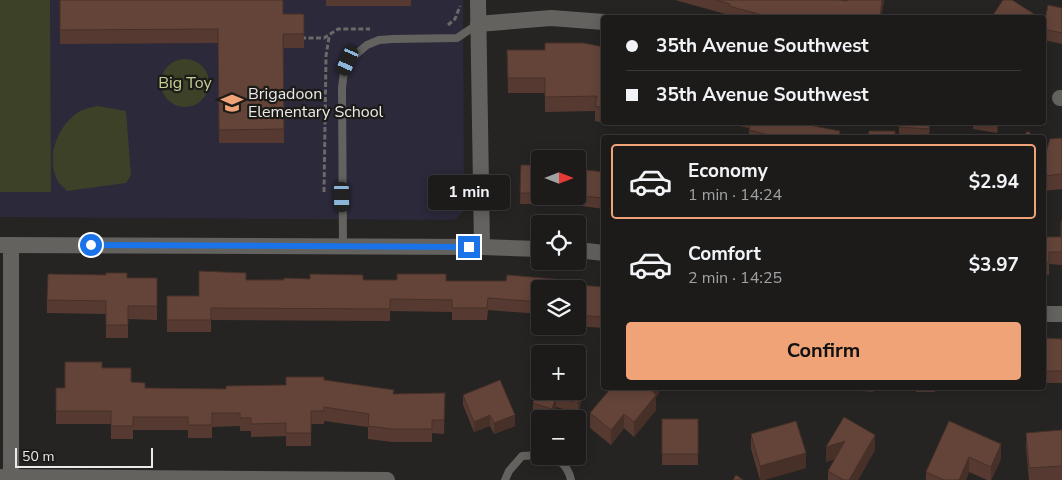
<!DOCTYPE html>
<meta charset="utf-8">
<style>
body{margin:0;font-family:"Nunito Sans",sans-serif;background:#292827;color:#f1f3f6;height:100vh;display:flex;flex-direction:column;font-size:19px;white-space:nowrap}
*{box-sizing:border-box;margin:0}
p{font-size:16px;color:#a0a1a2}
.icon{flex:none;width:28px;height:28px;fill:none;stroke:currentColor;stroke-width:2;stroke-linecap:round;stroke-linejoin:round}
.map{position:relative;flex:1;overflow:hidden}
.panel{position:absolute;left:601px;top:135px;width:445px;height:255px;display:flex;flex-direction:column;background:#1c1b1a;border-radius:5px;box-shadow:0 2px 12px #0003,0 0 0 1px #3a3939}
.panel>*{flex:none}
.top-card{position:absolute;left:601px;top:15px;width:445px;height:110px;border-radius:5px;box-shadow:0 2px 12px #0003,0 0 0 1px #3a3939;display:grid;align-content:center;height:110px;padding:0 25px;background:#1c1b1a}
.needle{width:32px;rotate:90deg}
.tools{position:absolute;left:531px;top:150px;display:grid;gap:10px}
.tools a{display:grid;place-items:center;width:55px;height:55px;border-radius:5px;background:#1c1b1a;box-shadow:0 2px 12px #0003,0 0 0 1px #3a3939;font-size:25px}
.scale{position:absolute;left:15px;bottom:12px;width:138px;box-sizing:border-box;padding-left:5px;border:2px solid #ebeae9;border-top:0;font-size:14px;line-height:18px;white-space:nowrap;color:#ebeae9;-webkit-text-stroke:4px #1c1b18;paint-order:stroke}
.end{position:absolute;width:22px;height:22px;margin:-11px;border:6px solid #1a73e8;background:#fff;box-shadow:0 0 0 2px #fff}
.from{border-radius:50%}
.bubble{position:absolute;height:35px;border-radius:5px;background:#1c1b1a;box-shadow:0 2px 12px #0003,0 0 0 1px #3a3939;font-size:16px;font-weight:700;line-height:35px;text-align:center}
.car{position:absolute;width:15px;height:30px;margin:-15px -8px;border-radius:6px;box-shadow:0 0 4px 1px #0007;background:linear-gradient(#222 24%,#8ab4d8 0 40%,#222 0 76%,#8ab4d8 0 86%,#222 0)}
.top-card b{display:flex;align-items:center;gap:18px;height:48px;font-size:19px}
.top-card b+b{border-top:1px solid #3a3939}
.top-card i{width:12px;height:12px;background:#f1f3f6}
ul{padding:9px 0 0;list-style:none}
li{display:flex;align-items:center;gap:15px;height:75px;margin:0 10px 8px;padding:0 15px;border:2px solid transparent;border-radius:5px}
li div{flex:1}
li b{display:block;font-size:19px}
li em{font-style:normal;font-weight:700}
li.selected{border-color:#efa377}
li>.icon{width:45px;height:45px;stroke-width:1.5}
.cta{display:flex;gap:10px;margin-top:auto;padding:10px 25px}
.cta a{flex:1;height:58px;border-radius:5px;background:#efa377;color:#111;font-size:20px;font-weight:700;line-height:58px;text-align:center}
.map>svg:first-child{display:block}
.education{fill:#2b293a}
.green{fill:#3d4127}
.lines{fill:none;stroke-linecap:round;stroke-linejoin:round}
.path{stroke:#6a6967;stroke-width:3;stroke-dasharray:5 2.5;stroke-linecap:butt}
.service{stroke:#63625f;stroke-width:8}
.minor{stroke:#63625f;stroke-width:16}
.wall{fill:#563a31}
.shaded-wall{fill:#463028}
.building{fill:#644439;stroke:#463028}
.route{stroke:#1a73e8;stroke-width:6}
.labels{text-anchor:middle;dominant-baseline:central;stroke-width:4.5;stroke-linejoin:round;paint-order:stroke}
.park-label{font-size:16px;fill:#c7d197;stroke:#1c1b18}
.poi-label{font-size:16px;fill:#ebeae9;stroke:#1c1b18;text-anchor:start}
</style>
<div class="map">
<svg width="1062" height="480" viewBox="0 0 1062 480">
<rect width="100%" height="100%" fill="#252422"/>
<polygon class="education" points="0,0 463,0 464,209 457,219 449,220 0,217"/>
<g class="green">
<polygon points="0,0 50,0 51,192 0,192"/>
<circle cx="185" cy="83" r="24"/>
<path d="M98,106L126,111L131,175L126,183L67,191C65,188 61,186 59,183C45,160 56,128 77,113C83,109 91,107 98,106Z"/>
</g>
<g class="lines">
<g class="path">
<polyline points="448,25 455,19 460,6"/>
<polyline points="301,38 324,38 338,29 370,29"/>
<polyline points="324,192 326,56 329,37"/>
</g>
<g class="service">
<polyline points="343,247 342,88 344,71 348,61 367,45 379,40 393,39 457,38 478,24"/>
<path d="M546,456C560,459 568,466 571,480"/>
<polyline points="505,480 509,471 522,456 540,455"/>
</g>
<g class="minor">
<polyline points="478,0 482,247"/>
<polyline points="478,24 551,18 604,22"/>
<polyline points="1060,98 1062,98"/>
<polyline points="0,245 482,247 540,249"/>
<polyline points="11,245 11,480"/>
<polyline points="578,250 604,253"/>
<polyline points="1044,314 1062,314"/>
<polyline points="0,477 387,480"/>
</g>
</g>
<g class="wall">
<polygon points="60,0 283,14 304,14 304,48 283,48 284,143 219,143 218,43 60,44"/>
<rect x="326" y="0" width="85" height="6"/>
<polygon points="675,0 838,0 847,1 847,0 884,0 881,18 731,18 729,17 729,15"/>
<polygon points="1062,8 1062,44 1044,40 1044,25"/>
<polygon points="604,47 604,122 614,122 613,125 595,121 595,111 545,112 545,93 508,93 507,50 545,50"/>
<polygon points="739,122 793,122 840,138 749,138 749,128 739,126"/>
<polygon points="899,122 930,122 929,138 899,138"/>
<polygon points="973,122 999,122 997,133 973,129"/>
<polygon points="1062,138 1062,189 1044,191 1044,147 1045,157"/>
<polygon points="540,159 540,196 547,196 547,204 520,204 521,165 533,165"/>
<polygon points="604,172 604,209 582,206 582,196"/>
<polygon points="1062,221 1062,265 1049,264 1049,275 1044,275 1044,237 1061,237"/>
<polygon points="127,278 157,278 157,320 128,319 128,338 106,338 106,314 47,313 47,300"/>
<polygon points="310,279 446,281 555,283 604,287 604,328 573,326 578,326 578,289 540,289 540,314 488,310 487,320 452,320 452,312 390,311 390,321 211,320 211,332 167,332 167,296 199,296 246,280"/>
<polygon points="1044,338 1062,339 1062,383 1044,383"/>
<polygon points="102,368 131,382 145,388 226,389 286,385 324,380 394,394 445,393 444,434 432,433 432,442 392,442 368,439 368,427 324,421 324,424 311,424 311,446 286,446 286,436 251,437 251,431 240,431 240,426 212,427 212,438 188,438 188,430 133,430 133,439 111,439 111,424 56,424 56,388 65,388"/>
<polygon points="540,382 584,391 578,413 556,407 552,419 533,414 533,403"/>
<polygon points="659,388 659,393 656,397 656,410 634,437 624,428 611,445 590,428 590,413"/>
<polygon points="840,388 874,388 873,392 840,389"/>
<rect x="916" y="388" width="19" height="4"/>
<polygon points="463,395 515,426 494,434 490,426 474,432 463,405"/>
<rect x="662" y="419" width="36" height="46"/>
<polygon points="949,421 1001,459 991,480 987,480 969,472 966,480 926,480 926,472"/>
<polygon points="1062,430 1062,480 1029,480 1026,448 1026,433"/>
<polygon points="751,434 806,468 764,480 760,480 751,449"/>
<polygon points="875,435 875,450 858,480 828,480 828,471 835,459 826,462"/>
</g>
<g class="shaded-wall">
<polygon points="882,0 884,0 881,18 880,18"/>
<polygon points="997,122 999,122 997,133"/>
<polygon points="584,380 584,391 578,413 578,403"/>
<polygon points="652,388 659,388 659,393 656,397 656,410 634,437 634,422"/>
<polygon points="556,397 556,407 552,419 552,409"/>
<polygon points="624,414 624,428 611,445 611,430"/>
<polygon points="490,415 490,426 474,432 474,422"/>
<polygon points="515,415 515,426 494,434 494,423"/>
<polygon points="875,435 875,450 858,480 849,480"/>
<polygon points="845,441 845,456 826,462 826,447"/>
<polygon points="1001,444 1001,459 991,480 991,467"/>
<polygon points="806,453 806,468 764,480 760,480 760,466"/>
<polygon points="969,457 969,472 966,480 959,480"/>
</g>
<g class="building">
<polygon points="60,0 283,0 283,14 304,14 304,34 283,34 284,129 219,130 218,29 60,30"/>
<polygon points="716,0 838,0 847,1 847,0 882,0 880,18 856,17 856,18 784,18 770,15 769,17 729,6 730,4"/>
<polygon points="1003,0 1012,0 1039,17 991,18"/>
<polygon points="1048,5 1062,8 1062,33 1044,29 1044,25"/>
<polygon points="545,43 583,43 604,47 604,108 595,106 597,96 545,97 545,78 508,78 507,50 545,50"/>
<polygon points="751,122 793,122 840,131 839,138 781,138 749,130"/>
<polygon points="899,122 930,122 929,129 899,127"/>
<polygon points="869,131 895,131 895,138 868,138"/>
<polygon points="1028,131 1035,138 1021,138"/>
<polygon points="1062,138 1062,174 1044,176 1044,159 1050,139"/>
<polygon points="533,150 559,150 559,159 540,159 540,193 520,193 521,165 533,165"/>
<polygon points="586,170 604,172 604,198 582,196"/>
<polygon points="1061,221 1062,221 1062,252 1049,252 1049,263 1044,263 1044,237 1061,237"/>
<polygon points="199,271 246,273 246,280 284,280 284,278 310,279 310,274 363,275 363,280 397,280 397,274 446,274 446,281 506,281 507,275 555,279 554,283 604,287 604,317 578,315 578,289 540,289 540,302 488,298 487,308 452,308 452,300 390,299 390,309 211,308 211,320 167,320 167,296 199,296"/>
<polygon points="106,273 127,273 127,278 157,278 157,306 128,306 128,325 106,325 106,301 47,300 48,274 106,275"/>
<polygon points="1044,338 1062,339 1062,371 1044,371"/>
<polygon points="65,362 102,362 102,368 131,368 131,382 145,383 145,388 226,389 226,386 286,385 286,377 324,377 324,380 394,390 393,394 445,393 444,420 432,420 432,429 392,429 368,426 369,414 324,407 324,411 311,411 311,433 286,433 286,423 251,424 251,418 240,418 240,413 212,413 212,425 188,425 188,417 133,417 133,426 111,426 111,411 56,411 56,388 65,388"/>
<polygon points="578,378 584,380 578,403 556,397 552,409 533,403 540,382 540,391 578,391"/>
<polygon points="500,380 515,415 494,423 490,415 474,422 463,395"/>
<polygon points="611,388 652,388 650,389 656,395 634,422 624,414 611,430 590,413"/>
<polygon points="844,417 875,435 849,480 844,480 828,471 845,441 826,447"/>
<rect x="662" y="419" width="36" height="35"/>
<polygon points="796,421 806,453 760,466 751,434"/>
<polygon points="949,421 1001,444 991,467 969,457 959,480 944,480 926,472"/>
<polygon points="1062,430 1062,466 1029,468 1026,433"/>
<polygon points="736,475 743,480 733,480"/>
</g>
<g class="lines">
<polyline class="route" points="91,245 469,247"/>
</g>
<defs>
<g id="school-bare" transform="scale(1.725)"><path d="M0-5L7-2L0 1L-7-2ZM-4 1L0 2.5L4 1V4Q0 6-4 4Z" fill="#efa377" stroke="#1c1b18" stroke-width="2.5" paint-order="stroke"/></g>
</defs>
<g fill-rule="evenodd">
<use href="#school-bare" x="232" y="103"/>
</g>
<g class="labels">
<g class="park-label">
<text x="185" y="83">Big Toy</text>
</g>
<g class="poi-label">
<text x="248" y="94">Brigadoon<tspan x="248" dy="18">Elementary School</tspan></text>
</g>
</g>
</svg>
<div class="tools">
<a><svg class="needle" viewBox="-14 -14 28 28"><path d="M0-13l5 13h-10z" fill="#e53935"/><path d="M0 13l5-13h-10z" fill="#a0a1a2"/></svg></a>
<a><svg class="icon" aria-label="locate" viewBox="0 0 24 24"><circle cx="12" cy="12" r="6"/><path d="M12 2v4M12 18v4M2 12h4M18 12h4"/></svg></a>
<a><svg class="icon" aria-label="layers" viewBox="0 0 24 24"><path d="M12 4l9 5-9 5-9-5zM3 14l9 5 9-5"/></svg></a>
<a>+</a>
<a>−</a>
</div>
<div class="scale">50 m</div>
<i class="end from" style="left:91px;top:245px"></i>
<i class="end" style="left:469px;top:247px"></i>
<div class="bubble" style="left:428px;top:175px;width:82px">1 min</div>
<i class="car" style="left:348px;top:61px;rotate:204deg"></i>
<i class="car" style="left:342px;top:197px;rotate:179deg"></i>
<div class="top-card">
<b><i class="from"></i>35th Avenue Southwest</b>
<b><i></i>35th Avenue Southwest</b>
</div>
<section class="panel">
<ul>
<li class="selected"><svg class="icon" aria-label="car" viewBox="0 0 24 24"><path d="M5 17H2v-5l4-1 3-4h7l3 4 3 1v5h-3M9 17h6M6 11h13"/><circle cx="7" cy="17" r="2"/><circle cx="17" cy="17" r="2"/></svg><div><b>Economy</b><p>1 min · 14:24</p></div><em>$2.94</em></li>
<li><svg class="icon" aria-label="car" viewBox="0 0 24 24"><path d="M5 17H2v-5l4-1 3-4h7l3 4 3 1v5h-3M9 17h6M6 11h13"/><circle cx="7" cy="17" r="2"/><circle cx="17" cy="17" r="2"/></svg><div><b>Comfort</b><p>2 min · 14:25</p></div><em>$3.97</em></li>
</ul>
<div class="cta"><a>Confirm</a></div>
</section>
</div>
